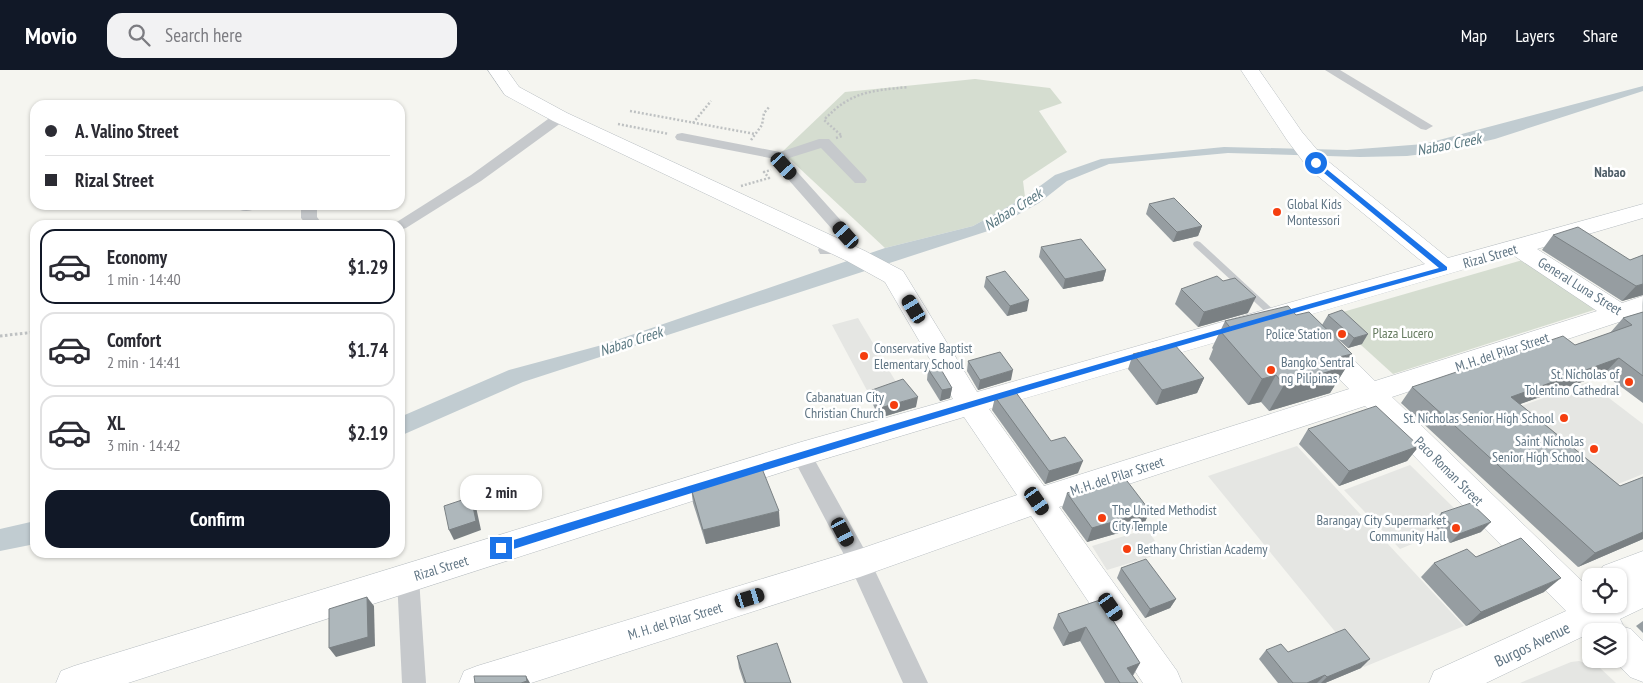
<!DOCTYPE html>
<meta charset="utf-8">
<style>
body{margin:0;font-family:"PT Sans Narrow",sans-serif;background:#f2f2f3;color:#2b2b33;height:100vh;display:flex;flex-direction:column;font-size:19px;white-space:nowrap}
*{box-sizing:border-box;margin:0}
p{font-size:16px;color:#7c7c81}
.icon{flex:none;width:28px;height:28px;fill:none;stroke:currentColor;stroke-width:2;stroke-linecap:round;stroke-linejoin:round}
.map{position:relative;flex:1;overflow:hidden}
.panel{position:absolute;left:30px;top:150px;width:375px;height:338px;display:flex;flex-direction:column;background:#fff;border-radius:15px;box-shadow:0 1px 4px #0004}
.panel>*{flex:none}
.banner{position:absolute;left:30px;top:30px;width:375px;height:110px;border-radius:15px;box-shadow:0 1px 4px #0004;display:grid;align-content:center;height:110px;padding:0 15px;background:#fff}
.tools{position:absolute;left:1582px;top:498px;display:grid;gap:10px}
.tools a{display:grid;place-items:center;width:45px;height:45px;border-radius:10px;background:#fff;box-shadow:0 1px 4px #0004;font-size:25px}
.end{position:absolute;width:22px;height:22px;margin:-11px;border:6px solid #1a73e8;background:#fff;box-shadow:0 0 0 2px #fff}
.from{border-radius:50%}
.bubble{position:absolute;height:35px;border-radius:15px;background:#fff;box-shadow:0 1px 4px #0004;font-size:16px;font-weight:600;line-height:35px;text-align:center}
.car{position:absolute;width:15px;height:30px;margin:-15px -8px;border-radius:6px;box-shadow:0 0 4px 1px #0007;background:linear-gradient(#222 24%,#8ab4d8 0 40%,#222 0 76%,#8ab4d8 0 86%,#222 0)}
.banner b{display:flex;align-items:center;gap:18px;height:48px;font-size:19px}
.banner b+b{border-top:1px solid #e1e1e2}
.banner i{width:12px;height:12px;background:#2b2b33}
ul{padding:9px 0 0;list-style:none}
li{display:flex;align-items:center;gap:15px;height:75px;margin:0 10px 8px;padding:0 5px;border:2px solid #e1e1e2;border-radius:15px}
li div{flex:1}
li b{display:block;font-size:19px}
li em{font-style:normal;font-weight:600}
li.current{border-color:#111827}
li>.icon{width:45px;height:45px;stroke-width:1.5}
.action{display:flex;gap:10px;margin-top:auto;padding:10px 15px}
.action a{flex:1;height:58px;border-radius:15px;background:#111827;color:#fff;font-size:20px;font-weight:600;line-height:58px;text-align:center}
header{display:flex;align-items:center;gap:30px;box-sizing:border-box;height:70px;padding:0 25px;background:#111827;color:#fff}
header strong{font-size:24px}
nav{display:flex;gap:28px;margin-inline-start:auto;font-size:18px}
.search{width:350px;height:45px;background:#f2f2f3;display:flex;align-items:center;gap:12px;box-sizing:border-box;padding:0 18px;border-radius:15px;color:#7c7c81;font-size:19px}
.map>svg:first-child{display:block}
.built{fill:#e5e6e3}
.green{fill:#d5ddd0}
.water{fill:#c1ccd1}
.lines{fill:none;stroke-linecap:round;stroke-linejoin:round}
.secondary-casing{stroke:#b7bdc1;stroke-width:1}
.path-far1{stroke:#bec1c2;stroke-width:2.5;stroke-dasharray:2 2;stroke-linecap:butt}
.path{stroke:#bec1c2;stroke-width:3;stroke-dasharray:2.5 2.5;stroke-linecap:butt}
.lane{fill:#c6c9cc;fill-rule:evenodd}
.street{fill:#c6c9cc;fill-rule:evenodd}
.secondary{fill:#fff;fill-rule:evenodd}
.wall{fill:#969da1}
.shaded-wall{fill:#7a8083}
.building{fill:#aeb7bb;stroke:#7a8083}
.route{fill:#1a73e8}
.poi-dot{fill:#f53e0f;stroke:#fff;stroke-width:2}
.labels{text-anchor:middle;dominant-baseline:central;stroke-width:5;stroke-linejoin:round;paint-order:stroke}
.far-quarter-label{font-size:14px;font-weight:bold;fill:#4f5e68;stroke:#fff}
.poi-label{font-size:14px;fill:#607584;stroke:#fff;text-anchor:end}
.street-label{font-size:14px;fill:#607584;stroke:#fff}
.park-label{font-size:14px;fill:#667b60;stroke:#fff}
.water-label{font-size:15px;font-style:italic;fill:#5b7982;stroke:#fff}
.near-street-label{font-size:16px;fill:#607584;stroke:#fff}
</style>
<header>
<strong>Movio</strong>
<div class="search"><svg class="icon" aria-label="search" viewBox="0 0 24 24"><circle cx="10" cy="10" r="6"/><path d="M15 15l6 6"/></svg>Search here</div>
<nav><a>Map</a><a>Layers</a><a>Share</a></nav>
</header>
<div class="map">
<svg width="1643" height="613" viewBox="0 0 1643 613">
<rect width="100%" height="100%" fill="#f5f5f0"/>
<g class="built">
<polygon points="858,248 899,317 870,326 832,255"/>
<polygon points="1588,312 1643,354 1643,404 1596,423 1502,343"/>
<polygon points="1297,376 1464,556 1364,597 1208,406"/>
<polygon points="1410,395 1454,438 1421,451 1434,465 1400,479 1344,420"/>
<polygon points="1147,459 1163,483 1107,500 1092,476"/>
<polygon points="1579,591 1599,597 1616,613 1520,613 1571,592"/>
</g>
<g class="green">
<polygon points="975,9 1050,18 1062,33 1039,41 1067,82 1023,111 1025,127 973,156 885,178 782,82 845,22"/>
<polygon points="1526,189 1597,239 1393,304 1329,246"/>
</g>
<g class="water">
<polygon points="1643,16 1643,21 1495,69 1438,82 1407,86 1360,87 1228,83 1109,94 1067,111 1039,133 988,161 523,312 400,366 400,347 509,300 602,275 885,178 973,156 1025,127 1055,105 1101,89 1224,77 1347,80 1424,74"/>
<polygon points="35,451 35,474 0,481 0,459"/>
</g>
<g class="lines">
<g class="secondary-casing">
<path id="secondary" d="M488,0H507L519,17L567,43L865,181L903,201L977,322L1425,194L1308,98L1287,70L1241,0H1259L1302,62L1324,88L1448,188L1643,134V148L1537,179L1622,233L1643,226L1641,253L1632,256L1619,252L1392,327L1591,520V534H1619V506H1598L1603,496L1643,481V538L1620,549L1624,557L1631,559L1643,571V612L1630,607L1613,589H1619V561H1591V567L1588,564L1486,613H1429L1434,601L1566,541L1365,336L1059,437L1177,601L1182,613H1143L1031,446L860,507L531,613H459L464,601L477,596L860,479L1017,425L964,347L801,396L128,613H56L61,601L74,596L801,372L953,329L885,212L847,191L553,51L505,25ZM1513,185L1597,241L1375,311L1329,266L1320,264L1311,266L1307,273L1311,280L1349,319L1044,416L989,339Z"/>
</g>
<g class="path-far1">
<polyline points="630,41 755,64"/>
<polyline points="693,53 711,31"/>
<polyline points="618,54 669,64"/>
<path d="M836,68L842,66L824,50C851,21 871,21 908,17"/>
<polyline points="751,70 762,55 764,43 770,36"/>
<polyline points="741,116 769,108 764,102 771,100"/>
</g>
<polyline class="path" points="0,266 35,262"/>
<polygon class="lane" points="1197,171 1200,172 1277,243 1279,245 1277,247 1271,247 1194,176 1193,174 1194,172"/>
<g class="street">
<polygon points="1325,0 1340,0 1433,56 1426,60 1421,59"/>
<polygon points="560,43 567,47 565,50 481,111 406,158 400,160 400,155 392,155 471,105 555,44"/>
<polygon points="682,63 780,82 819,69 829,69 865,107 867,110 865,113 855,113 821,78 789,88 791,95 854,165 850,184 820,184 818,180 820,176 837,175 838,166 779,99 775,89 677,70 675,67 677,64"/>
<path d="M239,135H259C255,141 246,142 240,140Z"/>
<polygon points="301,135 317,135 317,147 323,155 307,155 301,148"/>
<polygon points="801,376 808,378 868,486 928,613 903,613 851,498 791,384 794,378"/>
<polygon points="408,498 416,501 419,508 426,613 402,613 397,508 400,501"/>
</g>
<use href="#secondary" class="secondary"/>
</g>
<g class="wall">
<polygon points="1149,134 1202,156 1198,166 1173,172 1146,144"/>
<polygon points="1553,165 1630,190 1643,185 1643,225 1622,231 1542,180"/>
<polygon points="1041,177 1106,200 1103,211 1063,219 1039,187"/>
<polygon points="986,207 1027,241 1007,246 984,217"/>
<polygon points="1181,219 1248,243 1198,257 1175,234"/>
<polygon points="1643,242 1643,333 1604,304 1520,334 1620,416 1643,407 1643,469 1578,497 1401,333 1412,317 1575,275 1610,263 1623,248"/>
<polygon points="1296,245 1322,255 1328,245 1362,274 1348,278 1332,264 1346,295 1347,296 1330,323 1269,341 1261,332 1248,335 1209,289 1213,279 1212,278 1225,251"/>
<polygon points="1133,284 1204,308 1197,323 1156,335 1128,299"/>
<polygon points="968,291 1011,310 978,320 967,301"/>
<polygon points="928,299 952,318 950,328 940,331 927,310"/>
<polygon points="872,320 916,337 879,348 871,330"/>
<polygon points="995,327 1051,371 1078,403 1045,414 992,340"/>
<polygon points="1308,359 1419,376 1407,391 1339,416 1299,374"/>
<polygon points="691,418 780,456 706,474 693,433"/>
<polygon points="1067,423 1150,441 1143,456 1087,472 1062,438"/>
<polygon points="1441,443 1481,462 1450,473 1432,453"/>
<polygon points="1476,487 1544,522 1466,556 1421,507 1434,493"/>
<polygon points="1121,498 1176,529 1170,538 1145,548 1117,508"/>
<polygon points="1100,530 1140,593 1133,606 1138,613 1105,613 1080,571 1063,576 1053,558 1058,544"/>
<polygon points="1643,551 1643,563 1636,556"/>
<polygon points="1266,580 1288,582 1361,598 1325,613 1278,613 1259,589"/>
<polygon points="737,586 791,613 744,613 739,598"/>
</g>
<g class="shaded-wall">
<polygon points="1202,156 1198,166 1173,172 1177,162"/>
<polygon points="1106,200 1103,211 1063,219 1065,209"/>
<polygon points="1643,214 1643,225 1622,231 1636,216"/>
<polygon points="1256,227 1248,243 1198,257 1204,242"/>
<polygon points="1029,230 1027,241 1007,246 1010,236"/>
<polygon points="1368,264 1362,274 1348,278 1354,268"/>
<polygon points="1352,284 1344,297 1347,296 1330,323 1269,341 1284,315 1339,287"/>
<polygon points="1619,288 1604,304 1498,342 1511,327"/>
<polygon points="1013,300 1011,310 978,320 980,310"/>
<polygon points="1276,305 1261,332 1248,335 1262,309"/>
<polygon points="1204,308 1197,323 1156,335 1162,320"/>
<polygon points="952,318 950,328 940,331 942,320"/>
<polygon points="918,327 916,337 879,348 880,338"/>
<polygon points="1419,376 1407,391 1339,416 1349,401"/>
<polygon points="1083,391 1078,403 1045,414 1049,401"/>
<polygon points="471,427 476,437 481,460 454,470 449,460"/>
<polygon points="779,441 780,456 706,474 703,460"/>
<polygon points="1150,441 1143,456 1087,472 1092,458"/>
<polygon points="1491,452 1481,462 1450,473 1459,464"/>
<polygon points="1643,462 1643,469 1578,497 1595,483"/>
<polygon points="1561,508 1544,522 1466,556 1481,542"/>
<polygon points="367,527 374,536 375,576 336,587 329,578"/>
<polygon points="1176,529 1170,538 1145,548 1150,539"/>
<polygon points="1086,557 1080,571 1063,576 1069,563"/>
<polygon points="1370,589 1361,598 1325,613 1321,613 1327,607"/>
<polygon points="1140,593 1132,606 1127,598"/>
<polygon points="1325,605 1317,613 1307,613"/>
<polygon points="526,606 530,613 521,613"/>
</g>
<g class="building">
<polygon points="1174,128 1202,156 1177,162 1149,134"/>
<polygon points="1578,157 1630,190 1643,185 1643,214 1636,216 1553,165"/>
<polygon points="1081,169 1106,200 1065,209 1041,177"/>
<polygon points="1005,201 1029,230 1010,236 986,207"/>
<polygon points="1217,206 1223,211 1235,208 1256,227 1204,242 1181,219"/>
<polygon points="1288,236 1296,245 1309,242 1352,284 1339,287 1347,296 1284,315 1276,305 1262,309 1221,262 1232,260 1225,251"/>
<polygon points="1342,240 1368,264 1354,268 1328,245"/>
<polygon points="1643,242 1643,306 1619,288 1511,327 1620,416 1643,407 1643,462 1595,483 1412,317 1563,266 1575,275 1632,255 1623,248"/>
<polygon points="1174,274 1204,308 1162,320 1133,284"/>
<polygon points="1000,282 1013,300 980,310 968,291"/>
<polygon points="939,296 952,318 942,320 928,299"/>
<polygon points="903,309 918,327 880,338 872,320"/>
<polygon points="1015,321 1051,371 1065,367 1083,391 1049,401 995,327"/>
<polygon points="1376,336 1419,376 1349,401 1308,359"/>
<polygon points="761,396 779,441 703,460 691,418"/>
<polygon points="1124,407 1150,441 1092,458 1067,423"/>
<polygon points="471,427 476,451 449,460 444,436"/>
<polygon points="1471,433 1491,452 1459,464 1441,443"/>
<polygon points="1521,468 1561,508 1481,542 1434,493 1467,479 1476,487"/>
<polygon points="1146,489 1176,529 1150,539 1121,498"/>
<polygon points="367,527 368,567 329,578 329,539"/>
<polygon points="1100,530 1140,593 1127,598 1138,613 1120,613 1086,557 1069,563 1058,544"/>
<polygon points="1345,559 1370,589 1327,607 1325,605 1307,613 1293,613 1266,580 1281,574 1288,582"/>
<polygon points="777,573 791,613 746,613 737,586"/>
<polygon points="474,606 526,606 527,611 521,613 475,613"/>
</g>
<path class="route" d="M1313,92H1318L1447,197V200C1130,288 815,383 501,483L497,478L501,474C812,377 1125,284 1439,198L1313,94Z"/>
<g class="poi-dot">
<circle cx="1277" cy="142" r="5"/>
<circle cx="1342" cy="264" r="5"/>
<circle cx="864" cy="286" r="5"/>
<circle cx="1271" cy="300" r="5"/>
<circle cx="1629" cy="312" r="5"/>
<circle cx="894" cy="335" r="5"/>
<circle cx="1564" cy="348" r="5"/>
<circle cx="1594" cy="379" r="5"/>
<circle cx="1102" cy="448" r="5"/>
<circle cx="1456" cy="458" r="5"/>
<circle cx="1127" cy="479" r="5"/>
</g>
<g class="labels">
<g class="far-quarter-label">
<text x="1610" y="102">Nabao</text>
</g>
<g class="poi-label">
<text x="1287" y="134" text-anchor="start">Global Kids<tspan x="1287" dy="16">Montessori</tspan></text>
<text x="1332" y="264">Police Station</text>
<text x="874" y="278" text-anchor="start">Conservative Baptist<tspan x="874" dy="16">Elementary School</tspan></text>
<text x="1281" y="292" text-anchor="start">Bangko Sentral<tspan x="1281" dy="16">ng Pilipinas</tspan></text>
<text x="1619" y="304">St. Nicholas of<tspan x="1619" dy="16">Tolentino Cathedral</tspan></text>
<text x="884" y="327">Cabanatuan City<tspan x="884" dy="16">Christian Church</tspan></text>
<text x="1554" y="348">St. Nicholas Senior High School</text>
<text x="1584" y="371">Saint Nicholas<tspan x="1584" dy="16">Senior High School</tspan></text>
<text x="1112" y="440" text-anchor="start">The United Methodist<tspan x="1112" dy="16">City Temple</tspan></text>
<text x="1446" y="450">Barangay City Supermarket<tspan x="1446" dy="16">Community Hall</tspan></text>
<text x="1137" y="479" text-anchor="start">Bethany Christian Academy</text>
</g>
<g class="street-label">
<text transform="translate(1490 186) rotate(-16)">Rizal Street</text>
<text transform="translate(1580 216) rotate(32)">General Luna Street</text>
<text transform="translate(1502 282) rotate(-18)">M. H. del Pilar Street</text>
<text transform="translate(1449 401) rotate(45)">Paco Roman Street</text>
<text transform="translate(1117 406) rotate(-18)">M. H. del Pilar Street</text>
<text transform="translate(441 498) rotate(-17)">Rizal Street</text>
<text transform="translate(675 551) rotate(-17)">M. H. del Pilar Street</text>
</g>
<g class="park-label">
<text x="1403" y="263">Plaza Lucero</text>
</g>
<g class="water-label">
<text transform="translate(1449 74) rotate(-11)">Nabao Creek</text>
<text transform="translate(1013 139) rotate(-32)">Nabao Creek</text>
<text transform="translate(631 271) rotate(-18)">Nabao Creek</text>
</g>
<g class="near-street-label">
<text transform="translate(1532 574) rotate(-26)">Burgos Avenue</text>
</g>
</g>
</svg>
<div class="tools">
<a><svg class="icon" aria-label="locate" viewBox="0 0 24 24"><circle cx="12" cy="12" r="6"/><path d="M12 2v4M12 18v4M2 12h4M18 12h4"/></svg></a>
<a><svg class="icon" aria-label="layers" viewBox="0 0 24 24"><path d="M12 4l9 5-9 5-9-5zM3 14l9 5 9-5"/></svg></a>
</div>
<i class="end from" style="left:1316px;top:93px"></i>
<i class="end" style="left:501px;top:478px"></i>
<div class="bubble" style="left:460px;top:405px;width:82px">2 min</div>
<i class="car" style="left:784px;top:96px;rotate:138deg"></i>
<i class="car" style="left:846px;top:165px;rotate:318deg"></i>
<i class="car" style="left:914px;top:239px;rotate:329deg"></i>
<i class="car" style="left:1037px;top:431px;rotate:145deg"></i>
<i class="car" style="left:843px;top:462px;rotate:152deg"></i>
<i class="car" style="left:750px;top:528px;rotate:73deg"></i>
<i class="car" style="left:1111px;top:537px;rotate:145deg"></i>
<div class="banner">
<b><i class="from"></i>A. Valino Street</b>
<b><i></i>Rizal Street</b>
</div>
<section class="panel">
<ul>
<li class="current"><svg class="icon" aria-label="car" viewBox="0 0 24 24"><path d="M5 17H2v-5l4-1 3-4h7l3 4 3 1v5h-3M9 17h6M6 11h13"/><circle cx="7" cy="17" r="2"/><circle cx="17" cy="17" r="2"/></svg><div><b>Economy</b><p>1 min · 14:40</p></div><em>$1.29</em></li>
<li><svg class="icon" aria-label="car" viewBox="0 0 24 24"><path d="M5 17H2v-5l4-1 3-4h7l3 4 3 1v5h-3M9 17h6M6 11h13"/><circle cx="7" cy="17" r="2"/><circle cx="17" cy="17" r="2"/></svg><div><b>Comfort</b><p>2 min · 14:41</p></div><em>$1.74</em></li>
<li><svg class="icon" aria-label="car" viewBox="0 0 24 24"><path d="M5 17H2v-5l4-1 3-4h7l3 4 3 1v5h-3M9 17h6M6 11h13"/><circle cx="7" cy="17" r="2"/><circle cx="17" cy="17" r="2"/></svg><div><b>XL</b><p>3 min · 14:42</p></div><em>$2.19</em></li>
</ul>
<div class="action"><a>Confirm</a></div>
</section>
</div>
